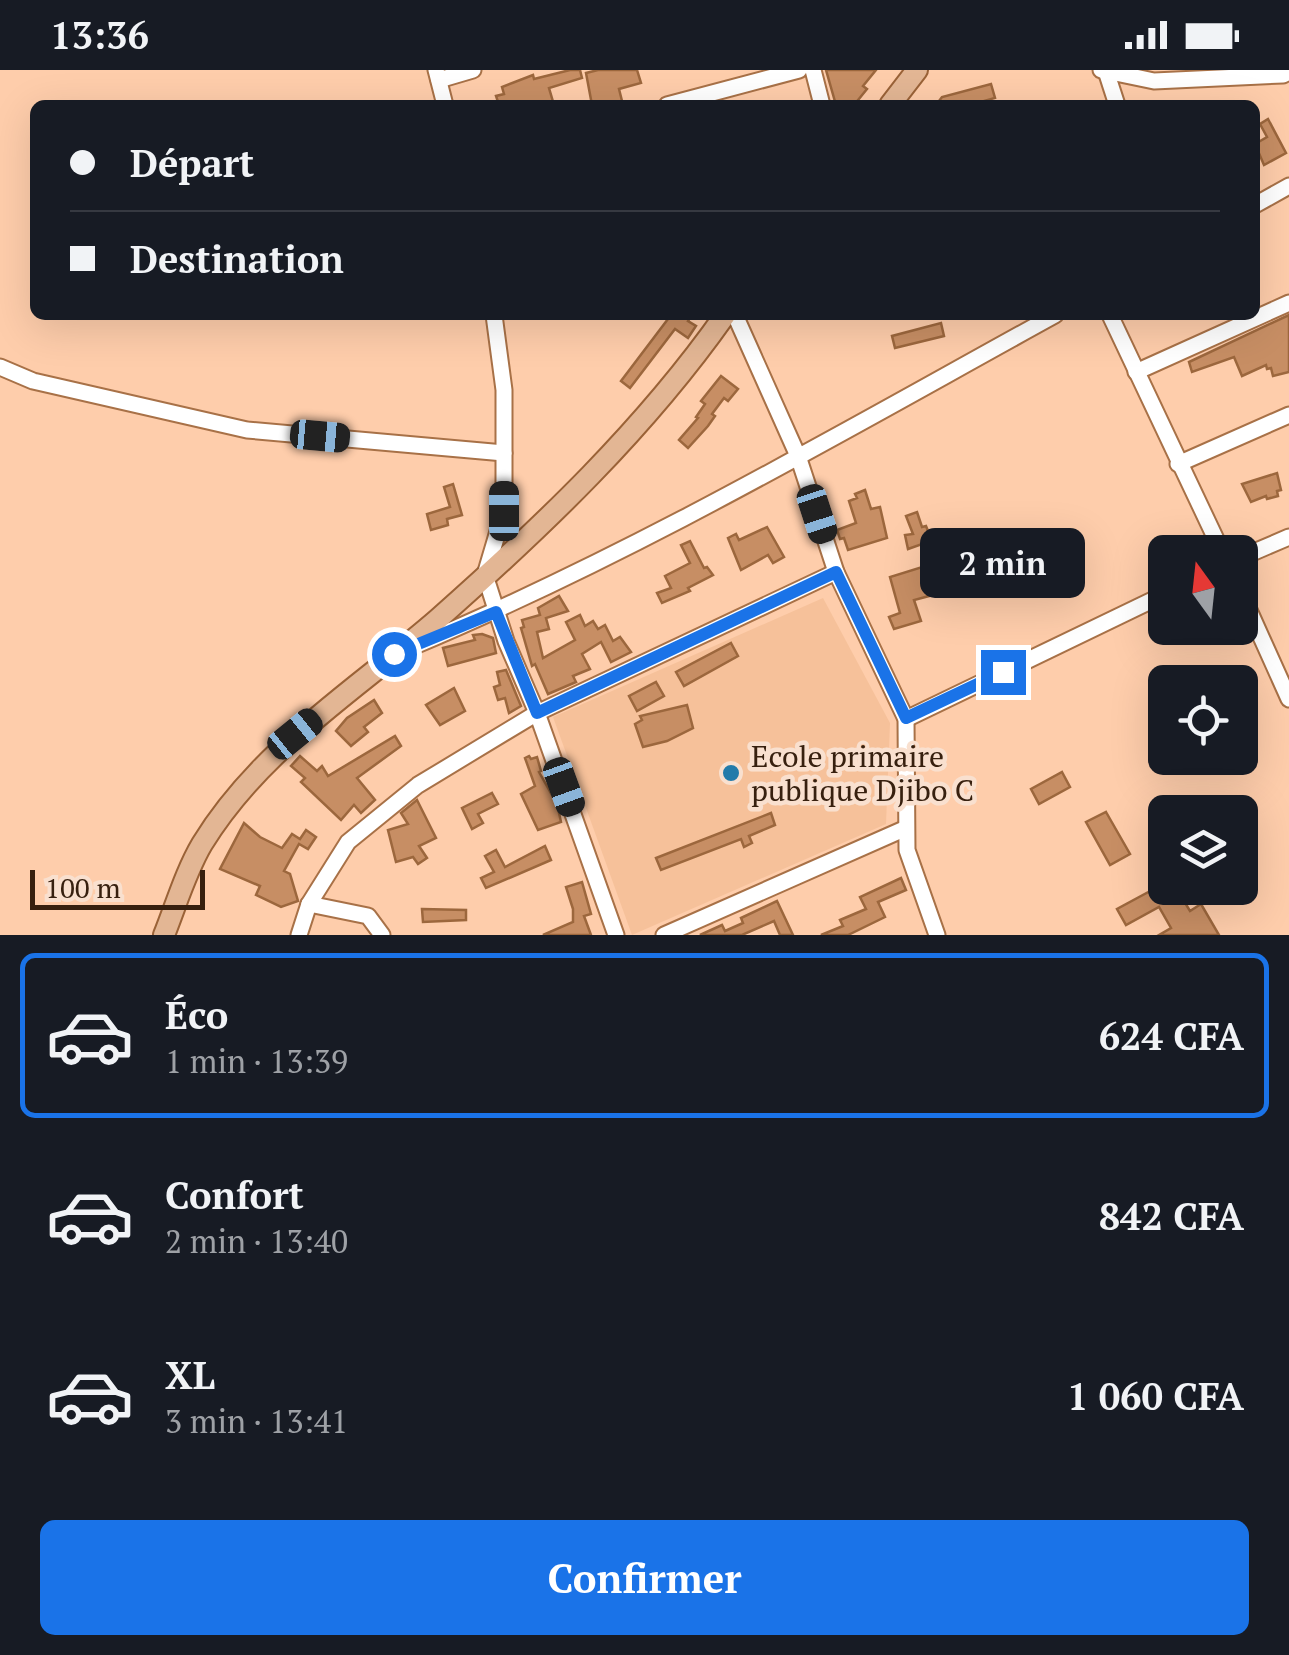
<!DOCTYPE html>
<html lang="fr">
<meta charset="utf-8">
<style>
body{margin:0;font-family:"PT Serif",serif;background:#242831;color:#f1f3f6;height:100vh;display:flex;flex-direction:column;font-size:38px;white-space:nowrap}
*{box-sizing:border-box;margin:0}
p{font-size:32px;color:#9ea1a6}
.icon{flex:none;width:55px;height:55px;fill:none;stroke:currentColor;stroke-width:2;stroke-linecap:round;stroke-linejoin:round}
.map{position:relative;height:865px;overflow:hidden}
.side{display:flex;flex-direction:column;background:#171b24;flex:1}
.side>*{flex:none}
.hud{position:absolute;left:30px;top:30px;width:1230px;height:220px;border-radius:15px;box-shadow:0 10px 40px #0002;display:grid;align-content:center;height:220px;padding:0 40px;background:#171b24}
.needle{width:65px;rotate:345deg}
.buttons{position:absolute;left:1148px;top:465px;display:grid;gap:20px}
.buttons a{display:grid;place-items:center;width:110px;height:110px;border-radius:15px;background:#171b24;box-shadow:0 10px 40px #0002;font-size:50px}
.scale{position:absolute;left:30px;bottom:25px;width:175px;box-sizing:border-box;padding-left:10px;border:5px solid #37200f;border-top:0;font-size:28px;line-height:35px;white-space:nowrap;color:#37200f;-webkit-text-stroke:8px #f9e0cf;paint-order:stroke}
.end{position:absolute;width:45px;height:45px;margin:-22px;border:12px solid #1a73e8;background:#fff;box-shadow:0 0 0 5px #fff}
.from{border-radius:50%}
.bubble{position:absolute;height:70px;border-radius:15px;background:#171b24;box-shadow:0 10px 40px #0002;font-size:32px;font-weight:800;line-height:70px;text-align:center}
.car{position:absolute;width:30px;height:60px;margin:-30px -15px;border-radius:12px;box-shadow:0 0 8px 2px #0007;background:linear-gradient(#222 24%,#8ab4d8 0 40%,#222 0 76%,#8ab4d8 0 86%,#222 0)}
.hud b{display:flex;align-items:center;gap:35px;height:95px;font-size:38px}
.hud b+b{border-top:2px solid #363941}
.hud i{width:25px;height:25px;background:#f1f3f6}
ul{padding:18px 0 0;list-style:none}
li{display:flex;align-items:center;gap:30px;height:165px;margin:0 20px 15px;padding:0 20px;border:5px solid transparent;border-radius:15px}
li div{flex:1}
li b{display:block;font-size:38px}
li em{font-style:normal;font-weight:800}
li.on{border-color:#1a73e8}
li>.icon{width:90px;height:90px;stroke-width:1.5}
.primary-button{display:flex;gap:20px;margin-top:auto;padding:20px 40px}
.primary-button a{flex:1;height:115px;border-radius:15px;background:#1a73e8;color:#fff;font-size:40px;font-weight:800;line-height:115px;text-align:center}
.status{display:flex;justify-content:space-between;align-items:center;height:70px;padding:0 50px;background:#171b24;direction:ltr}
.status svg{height:28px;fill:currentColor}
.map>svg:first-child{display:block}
.built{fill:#f6c19a}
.building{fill:#c78e64;stroke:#9c673d;stroke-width:2.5}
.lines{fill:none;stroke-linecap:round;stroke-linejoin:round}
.minor-casing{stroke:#a87147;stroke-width:19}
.major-casing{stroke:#9a6237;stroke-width:24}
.minor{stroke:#fff;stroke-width:15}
.major{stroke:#e3b694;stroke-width:20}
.route{stroke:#1a73e8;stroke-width:12}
.poi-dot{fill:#237baa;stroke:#f9e0cf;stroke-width:4}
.labels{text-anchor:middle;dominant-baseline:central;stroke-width:9;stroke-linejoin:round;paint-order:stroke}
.poi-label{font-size:30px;fill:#37200f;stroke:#f9e0cf;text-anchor:start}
</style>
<div class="status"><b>13:36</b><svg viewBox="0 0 49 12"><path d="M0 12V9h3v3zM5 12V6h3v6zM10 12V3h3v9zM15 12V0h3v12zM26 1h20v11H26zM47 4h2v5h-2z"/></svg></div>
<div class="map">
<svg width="1289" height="865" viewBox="0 0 1289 865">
<rect width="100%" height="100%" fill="#fecdab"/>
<polygon class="built" points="823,528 890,653 886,754 632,865 553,647"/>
<g class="building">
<polygon points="570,0 580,0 582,8 549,18 554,35 499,35 496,26 504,24 502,17 533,5 534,9"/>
<polygon points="598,0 637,0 641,13 619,19 622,31 592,35 586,3"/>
<polygon points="826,0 876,0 863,16 867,19 854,35 836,35"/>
<polygon points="991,14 995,28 970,35 936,35 942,27"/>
<polygon points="1268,49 1286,83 1264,95 1255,74 1267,67 1260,54"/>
<polygon points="671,245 692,245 688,251 696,256 688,268 675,259 630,318 621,311"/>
<polygon points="1289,245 1289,302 1273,306 1271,298 1267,299 1266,295 1242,306 1234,287 1192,302 1189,292"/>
<polygon points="941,253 944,266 895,278 892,266"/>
<polygon points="721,306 738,319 728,331 724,328 712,344 715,346 708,356 688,378 679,370 698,348 696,347 705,334 701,331"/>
<polygon points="1277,403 1281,420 1277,421 1278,426 1267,429 1266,426 1251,432 1242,414"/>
<polygon points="453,414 462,445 447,449 448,455 431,460 427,444 450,437 444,417"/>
<polygon points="865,420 871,439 880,437 887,468 848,480 844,468 840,469 837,460 856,453 849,431 857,428 855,424"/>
<polygon points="917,442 922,457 926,456 946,505 925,512 929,526 914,530 921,551 894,559 889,547 900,543 890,507 929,495 922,474 908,479 905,465 913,464 906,446"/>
<polygon points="767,457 784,487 773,493 768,485 741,500 728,468 736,464 739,470"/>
<polygon points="690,471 704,498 707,497 713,505 688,518 690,521 662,533 657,523 671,518 665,506 690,493 681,475"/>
<polygon points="559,526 568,541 546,548 549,559 537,562 543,588 575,570 566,552 580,545 585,556 593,551 598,559 605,555 613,571 620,567 631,582 611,592 601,572 582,584 590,599 573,606 576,612 548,624 535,594 532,596 521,558 524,557 522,550 540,545 538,538"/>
<polygon points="482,564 493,568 496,583 448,596 443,578 475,570 473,565"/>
<polygon points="731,573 738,586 684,616 676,602"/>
<polygon points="506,600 521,636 509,643 505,628 498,630 494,617 500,615 497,602"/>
<polygon points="656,612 664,626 637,641 629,626"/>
<polygon points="454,618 465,641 440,655 426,635"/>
<polygon points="374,630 382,643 364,657 368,662 351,676 336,661 347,648"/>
<polygon points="687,635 693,658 667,671 643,677 635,654 642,650 640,646"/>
<polygon points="395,666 401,676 357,708 375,730 361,743 354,735 341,750 301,712 305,708 291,696 300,686 317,701 322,696 328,706"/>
<polygon points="529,686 531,689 537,687 541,701 539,702 557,734 561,752 538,760 521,724 535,716 525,688"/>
<polygon points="1062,702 1070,717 1039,734 1031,719"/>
<polygon points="492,723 498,734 478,744 483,753 472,759 462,738"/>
<polygon points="417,730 436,768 419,776 427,788 418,794 413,787 396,792 388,760 408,754 401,743"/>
<polygon points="1106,742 1130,784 1110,795 1086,752"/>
<polygon points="771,743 775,755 749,766 752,773 744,777 741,769 661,800 656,788"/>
<polygon points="244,753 260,767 282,778 292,764 300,769 306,760 316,767 308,779 299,774 284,801 290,804 298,831 281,837 256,825 260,816 220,799"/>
<polygon points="545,776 551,790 486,818 481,808 494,802 485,786 496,780 505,797"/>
<polygon points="901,808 906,820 878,832 885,847 848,865 821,865 843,856 840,850 866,839 860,827"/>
<polygon points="582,812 591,844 584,846 591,865 543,865 573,852 573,839 566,817"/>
<polygon points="1165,813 1165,818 1176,818 1190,841 1201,834 1219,865 1159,865 1171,858 1159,837 1126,855 1117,839"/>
<polygon points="777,831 793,865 780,865 774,851 742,865 700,865 722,855 725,861 743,853 741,848"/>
<polygon points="422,839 466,840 466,850 423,852"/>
</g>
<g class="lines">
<g class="minor-casing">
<g id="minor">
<polyline points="436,0 445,35"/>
<polyline points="813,0 822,35"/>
<polyline points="1101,0 1154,11 1283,5 1289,2"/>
<polyline points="1106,1 1117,35"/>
<polyline points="439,10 473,0"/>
<polyline points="667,35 799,0"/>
<polyline points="1255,135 1289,116"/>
<polyline points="494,245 504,320 504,441 485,505 506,571 537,643 616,865"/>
<polyline points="735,245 798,386 836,502 906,649 907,780 937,865"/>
<polyline points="1110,245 1222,482"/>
<polyline points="0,297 33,311 247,360 504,383"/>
<polyline points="1136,302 1289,233"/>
<polyline points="1178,394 1289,345"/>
<polyline points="1240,488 1289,467"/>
<polyline points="1240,520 1289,629"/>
<path d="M412,577C634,484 844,361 1055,245"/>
<polyline points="906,649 1165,524"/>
<polyline points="309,834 368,846 382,865"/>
<polyline points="299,865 309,834 348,772 418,715 537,643 836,502"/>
<polyline points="664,865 904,759"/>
</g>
</g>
<g class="major-casing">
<g id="major">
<polyline points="890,35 917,0"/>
<path d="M164,865C176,835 186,801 202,774C261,678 355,621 438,549C543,456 644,360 725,245"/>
</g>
</g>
<use href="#minor" class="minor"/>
<use href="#major" class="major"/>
</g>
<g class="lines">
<polyline class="route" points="394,584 496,542 537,643 836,502 906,648 1003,602"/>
</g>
<circle class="poi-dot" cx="731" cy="703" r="10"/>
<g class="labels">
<g class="poi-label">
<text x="751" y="686">Ecole primaire<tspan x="751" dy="34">publique Djibo C</tspan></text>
</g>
</g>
</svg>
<div class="buttons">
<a><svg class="needle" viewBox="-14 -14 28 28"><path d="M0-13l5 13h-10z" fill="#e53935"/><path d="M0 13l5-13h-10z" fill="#9ea1a6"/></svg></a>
<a><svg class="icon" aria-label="locate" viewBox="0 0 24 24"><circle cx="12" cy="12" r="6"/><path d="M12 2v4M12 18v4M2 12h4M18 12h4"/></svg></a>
<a><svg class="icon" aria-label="layers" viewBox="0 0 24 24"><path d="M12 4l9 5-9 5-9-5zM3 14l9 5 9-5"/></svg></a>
</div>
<div class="scale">100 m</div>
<i class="end from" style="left:394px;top:584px"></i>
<i class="end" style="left:1003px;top:602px"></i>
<div class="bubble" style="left:920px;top:458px;width:165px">2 min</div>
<i class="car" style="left:320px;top:366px;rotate:95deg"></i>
<i class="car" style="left:504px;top:441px;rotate:0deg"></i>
<i class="car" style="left:817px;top:444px;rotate:162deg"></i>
<i class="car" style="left:295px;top:664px;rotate:51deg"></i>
<i class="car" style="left:564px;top:717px;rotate:160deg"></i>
<div class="hud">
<b><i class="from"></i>Départ</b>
<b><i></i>Destination</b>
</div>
</div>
<section class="side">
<ul>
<li class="on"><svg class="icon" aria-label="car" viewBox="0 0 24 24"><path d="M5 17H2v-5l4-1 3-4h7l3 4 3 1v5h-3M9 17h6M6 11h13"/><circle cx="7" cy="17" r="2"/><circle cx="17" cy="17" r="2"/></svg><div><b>Éco</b><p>1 min · 13:39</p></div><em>624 CFA</em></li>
<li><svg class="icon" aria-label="car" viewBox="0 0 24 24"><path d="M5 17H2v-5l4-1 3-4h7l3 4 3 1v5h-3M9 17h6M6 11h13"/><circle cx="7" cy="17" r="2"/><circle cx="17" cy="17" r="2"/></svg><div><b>Confort</b><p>2 min · 13:40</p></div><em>842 CFA</em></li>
<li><svg class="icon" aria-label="car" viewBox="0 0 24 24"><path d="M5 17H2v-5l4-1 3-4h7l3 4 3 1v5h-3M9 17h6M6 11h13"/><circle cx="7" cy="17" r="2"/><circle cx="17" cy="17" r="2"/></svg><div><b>XL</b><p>3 min · 13:41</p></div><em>1 060 CFA</em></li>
</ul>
<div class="primary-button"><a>Confirmer</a></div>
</section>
